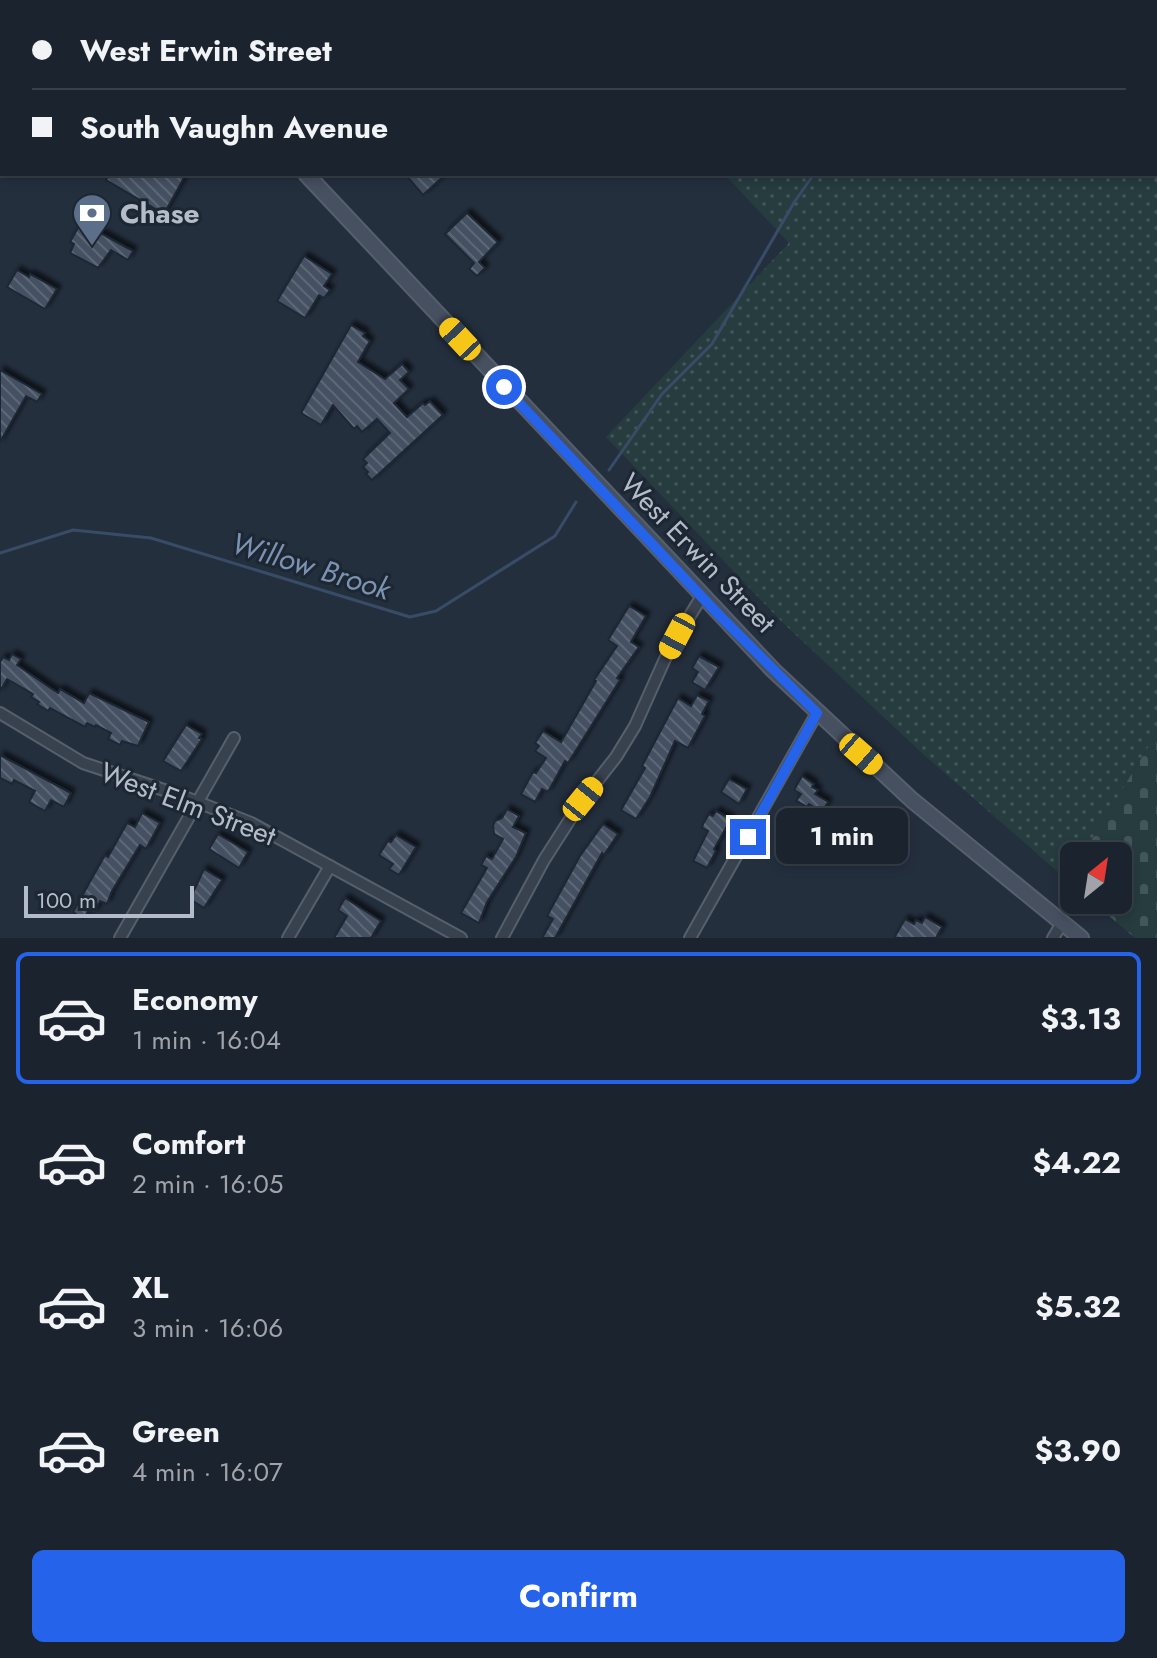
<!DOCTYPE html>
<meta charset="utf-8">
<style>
body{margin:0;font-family:Jost,sans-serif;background:#282f3a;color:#f1f3f6;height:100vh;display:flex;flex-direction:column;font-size:30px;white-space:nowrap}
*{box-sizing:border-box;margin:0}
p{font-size:26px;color:#a0a4aa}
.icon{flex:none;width:44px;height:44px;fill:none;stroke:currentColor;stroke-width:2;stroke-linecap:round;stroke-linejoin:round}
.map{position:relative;height:938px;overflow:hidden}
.drawer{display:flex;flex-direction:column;background:#1b232e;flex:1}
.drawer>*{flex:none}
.hud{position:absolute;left:0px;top:0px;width:1158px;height:176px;box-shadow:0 4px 12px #0003,0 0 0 2px #39404a;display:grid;align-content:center;height:176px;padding:0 32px;background:#1b232e}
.needle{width:52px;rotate:30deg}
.fabs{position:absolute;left:1060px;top:842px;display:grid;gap:16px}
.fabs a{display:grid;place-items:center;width:72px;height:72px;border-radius:12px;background:#1b232e;box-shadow:0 4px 12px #0003,0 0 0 2px #39404a;font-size:40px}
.scale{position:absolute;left:24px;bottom:20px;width:170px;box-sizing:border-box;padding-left:8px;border:4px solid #b4bcc9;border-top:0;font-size:22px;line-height:28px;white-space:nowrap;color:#b4bcc9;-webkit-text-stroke:6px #1d2633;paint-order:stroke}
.end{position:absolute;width:36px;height:36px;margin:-18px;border:10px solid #2563eb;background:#fff;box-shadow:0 0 0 4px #fff}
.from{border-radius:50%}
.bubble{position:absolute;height:56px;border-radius:12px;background:#1b232e;box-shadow:0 4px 12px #0003,0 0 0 2px #39404a;font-size:26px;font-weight:700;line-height:56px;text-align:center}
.car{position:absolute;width:24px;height:48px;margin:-24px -12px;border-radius:10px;box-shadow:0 0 6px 2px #0007;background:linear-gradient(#f5c518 24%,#345 0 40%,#f5c518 0 76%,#345 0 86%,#f5c518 0)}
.hud b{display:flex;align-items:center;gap:28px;height:76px;font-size:30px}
.hud b+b{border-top:2px solid #39404a}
.hud i{width:20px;height:20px;background:#f1f3f6}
ul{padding:14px 0 0;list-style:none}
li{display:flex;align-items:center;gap:24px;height:132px;margin:0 16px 12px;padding:0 16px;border:4px solid transparent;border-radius:12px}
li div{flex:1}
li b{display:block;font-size:30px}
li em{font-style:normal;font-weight:700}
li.on{border-color:#2563eb}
li>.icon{width:72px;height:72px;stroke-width:1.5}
.action{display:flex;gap:16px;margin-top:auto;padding:16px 32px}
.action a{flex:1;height:92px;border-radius:12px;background:#2563eb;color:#fff;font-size:32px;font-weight:700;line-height:92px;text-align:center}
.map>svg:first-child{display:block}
.grass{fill:url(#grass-dots)}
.cemetery{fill:url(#cemetery-stones)}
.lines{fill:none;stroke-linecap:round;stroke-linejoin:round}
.stream{stroke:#394c67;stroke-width:3}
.building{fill:url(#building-back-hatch);stroke:#1f2835;stroke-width:2;filter:url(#shadow)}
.minor-casing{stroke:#565f6c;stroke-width:14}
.secondary-casing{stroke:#565f6c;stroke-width:18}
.trunk-casing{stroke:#434c59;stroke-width:22}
.minor{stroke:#38414e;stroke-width:10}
.secondary{stroke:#465061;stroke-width:14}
.trunk{stroke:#656462;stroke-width:18}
.route{stroke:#2563eb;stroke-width:10}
.labels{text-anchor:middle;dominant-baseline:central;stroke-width:6;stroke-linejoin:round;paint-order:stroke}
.poi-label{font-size:28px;font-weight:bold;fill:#b4bcc9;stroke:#1d2633;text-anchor:start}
.street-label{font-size:28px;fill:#b4bcc9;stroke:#1d2633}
.water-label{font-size:30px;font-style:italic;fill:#7c92b1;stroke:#1d2633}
</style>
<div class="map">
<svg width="1157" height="938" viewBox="0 0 1157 938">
<defs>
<pattern id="grass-dots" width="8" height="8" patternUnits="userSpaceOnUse" patternTransform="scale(2)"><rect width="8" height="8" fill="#263c3f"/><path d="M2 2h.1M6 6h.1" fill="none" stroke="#435659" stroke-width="1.8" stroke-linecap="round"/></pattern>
<pattern id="cemetery-stones" width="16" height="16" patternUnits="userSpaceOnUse" patternTransform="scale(2)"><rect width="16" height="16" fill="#263c3f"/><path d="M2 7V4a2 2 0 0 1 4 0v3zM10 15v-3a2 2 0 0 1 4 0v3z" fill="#435659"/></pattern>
<pattern id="building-back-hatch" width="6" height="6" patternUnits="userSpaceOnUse" patternTransform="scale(2)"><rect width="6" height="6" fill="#455162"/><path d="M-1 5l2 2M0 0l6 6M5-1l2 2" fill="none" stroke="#5d6877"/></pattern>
<filter id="shadow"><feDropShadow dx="4" dy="-4" stdDeviation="2" flood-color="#0009"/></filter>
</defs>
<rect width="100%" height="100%" fill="#242f3e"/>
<polygon class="grass" points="729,0 1157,0 1157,733 1081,856 1074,856 1074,867 1066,879 923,754 781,621 606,437 789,243 724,174 1156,174 1156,2 727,2"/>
<polygon class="cemetery" points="1157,733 1157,938 1135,938 1090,900 1118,900 1118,856 1081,856"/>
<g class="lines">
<g class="stream">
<polyline points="1133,2 1135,0"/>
<polyline points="609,470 662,394 712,344 795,201 814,174"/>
<polyline points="0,553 73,530 151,538 410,617 436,611 555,536 576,502"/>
</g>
</g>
<g class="building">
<polygon points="109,174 186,174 164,214 106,180"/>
<polygon points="405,174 446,174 423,195"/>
<polygon points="467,213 498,242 479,262 485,268 477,276 469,269 474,263 445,234"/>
<polygon points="86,225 133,251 128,260 111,250 98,268 70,253 74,244 70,242 79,226 84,228"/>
<polygon points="304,256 332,274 324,286 330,290 324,298 319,295 305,318 277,301"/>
<polygon points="17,270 29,277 30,274 57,289 45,309 7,287"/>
<polygon points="351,325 365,333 363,336 370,341 358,362 385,379 402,364 409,372 400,380 409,389 394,403 407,417 423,403 425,405 430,401 443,415 372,480 366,474 368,472 363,467 367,463 363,459 390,433 377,419 362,432 357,426 354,429 333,405 321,425 301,413"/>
<polygon points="0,370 42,394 37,402 26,396 0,442"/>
<polygon points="629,606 646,616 631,642 639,647 617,678 620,680 568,763 565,761 548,792 542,789 535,802 521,794 533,772 536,773 546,758 535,751 539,746 535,743 543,731 561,742 596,681 594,680 617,646 608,640"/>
<polygon points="12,654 21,659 17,665 58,693 60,689 84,703 89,693 149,722 138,746 122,741 120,745 108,739 111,733 96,725 95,727 87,723 85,727 50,708 48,711 37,704 39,702 31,697 33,694 7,679 0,691 0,662 3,657 9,660"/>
<polygon points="699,656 719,667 705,690 692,682 698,672 692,668"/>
<polygon points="697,695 709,701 702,714 705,716 688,748 675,741 650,797 636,819 621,810 645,768 642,766 678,698 691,706"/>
<polygon points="186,725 202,734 199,738 202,739 181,771 163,761"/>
<polygon points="0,755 71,793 64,807 51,800 45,811 29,802 35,791 14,780 12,784 0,778"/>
<polygon points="802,776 814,784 812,787 818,790 815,794 828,802 822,812 809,804 807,807 796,801 801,794 794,790"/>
<polygon points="729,779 747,789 739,804 721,792"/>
<polygon points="507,809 519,816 513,827 526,833 516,857 487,902 479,923 461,913 487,868 481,865 486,856 492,859 503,839 494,834 493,825 495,821 502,818"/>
<polygon points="716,811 731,819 714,849 716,851 707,868 693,861 708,831 702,828 703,824 709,814 713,816"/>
<polygon points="142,813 160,823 146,849 140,845 112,891 107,904 100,901 94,913 89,910 83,919 73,912 91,880 105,855 108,857 127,823 135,827"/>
<polygon points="603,824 618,834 604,855 602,853 555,938 542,938 553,919 547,916 580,856"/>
<polygon points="218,834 248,852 239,868 209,849"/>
<polygon points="396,835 416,847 399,875 389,869 393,864 379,855 388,841 391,842"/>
<polygon points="204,869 222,880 204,908 190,899"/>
<polygon points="345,898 381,921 371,938 334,938 347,916 338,910"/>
<polygon points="925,917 942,927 936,938 894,938 905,919 914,924 916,920 922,923"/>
</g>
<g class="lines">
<g class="minor-casing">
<g id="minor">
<polyline points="0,713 83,763 182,796 251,823 461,938"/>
<polyline points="120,938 234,738"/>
<polyline points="288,938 330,866"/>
<polyline points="502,938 544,860 583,799 616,757 635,726 669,650 702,596"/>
<polyline points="690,938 817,713"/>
<polyline points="1053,938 1062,923"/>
</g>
</g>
<g class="secondary-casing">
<g id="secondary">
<polyline points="147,0 149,2"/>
<polyline points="306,174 773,670 912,800 1081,938"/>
</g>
</g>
<g class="trunk-casing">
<g id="trunk">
<polyline points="67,2 69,0"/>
<polyline points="113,2 115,0"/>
<polyline points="0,86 2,83"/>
<polyline points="0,148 2,144"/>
</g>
</g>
<use href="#minor" class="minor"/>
<use href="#secondary" class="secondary"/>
<use href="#trunk" class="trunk"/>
</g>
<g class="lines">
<polyline class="route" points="504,387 719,615 817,713 748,837"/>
</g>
<defs>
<g id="bank-pin" transform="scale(2)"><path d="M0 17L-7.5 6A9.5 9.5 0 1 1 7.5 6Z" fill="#5c6f8a" stroke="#1d2633"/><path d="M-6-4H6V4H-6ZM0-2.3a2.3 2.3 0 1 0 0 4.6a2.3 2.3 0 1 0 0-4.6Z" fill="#fff"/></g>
</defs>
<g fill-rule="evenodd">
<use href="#bank-pin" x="92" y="213"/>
</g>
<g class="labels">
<g class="poi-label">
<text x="120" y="213">Chase</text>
</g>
<g class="street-label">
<text transform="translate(698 553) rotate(46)">West Erwin Street</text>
<text transform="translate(188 804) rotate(21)">West Elm Street</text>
</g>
<g class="water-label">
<text transform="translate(311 566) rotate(17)">Willow Brook</text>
</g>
</g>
</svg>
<div class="fabs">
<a><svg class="needle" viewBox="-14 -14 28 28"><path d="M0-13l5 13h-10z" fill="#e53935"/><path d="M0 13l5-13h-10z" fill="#a0a4aa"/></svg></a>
</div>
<div class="scale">100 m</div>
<i class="end from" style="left:504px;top:387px"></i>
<i class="end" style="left:748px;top:837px"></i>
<div class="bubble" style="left:776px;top:808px;width:132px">1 min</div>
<i class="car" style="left:460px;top:339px;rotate:317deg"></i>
<i class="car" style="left:677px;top:636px;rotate:208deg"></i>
<i class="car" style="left:861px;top:754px;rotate:131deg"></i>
<i class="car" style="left:583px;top:799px;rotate:39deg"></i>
<div class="hud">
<b><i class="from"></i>West Erwin Street</b>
<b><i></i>South Vaughn Avenue</b>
</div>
</div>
<section class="drawer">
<ul>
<li class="on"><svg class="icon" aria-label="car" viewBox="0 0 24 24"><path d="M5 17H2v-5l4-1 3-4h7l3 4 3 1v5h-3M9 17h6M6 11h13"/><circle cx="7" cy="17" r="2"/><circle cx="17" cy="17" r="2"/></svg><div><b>Economy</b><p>1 min · 16:04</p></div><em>$3.13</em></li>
<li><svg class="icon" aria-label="car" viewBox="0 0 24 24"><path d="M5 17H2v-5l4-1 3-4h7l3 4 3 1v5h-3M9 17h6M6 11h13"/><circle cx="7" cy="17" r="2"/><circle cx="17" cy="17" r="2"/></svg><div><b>Comfort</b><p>2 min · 16:05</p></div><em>$4.22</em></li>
<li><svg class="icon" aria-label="car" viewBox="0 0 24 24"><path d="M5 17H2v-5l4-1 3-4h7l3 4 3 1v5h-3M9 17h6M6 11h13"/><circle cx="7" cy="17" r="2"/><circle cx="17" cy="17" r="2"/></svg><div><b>XL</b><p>3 min · 16:06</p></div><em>$5.32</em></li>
<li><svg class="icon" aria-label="car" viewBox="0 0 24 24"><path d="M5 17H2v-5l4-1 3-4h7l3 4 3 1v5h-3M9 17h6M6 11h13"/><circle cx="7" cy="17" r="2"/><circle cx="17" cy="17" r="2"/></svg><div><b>Green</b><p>4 min · 16:07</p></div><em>$3.90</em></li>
</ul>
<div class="action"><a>Confirm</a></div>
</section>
